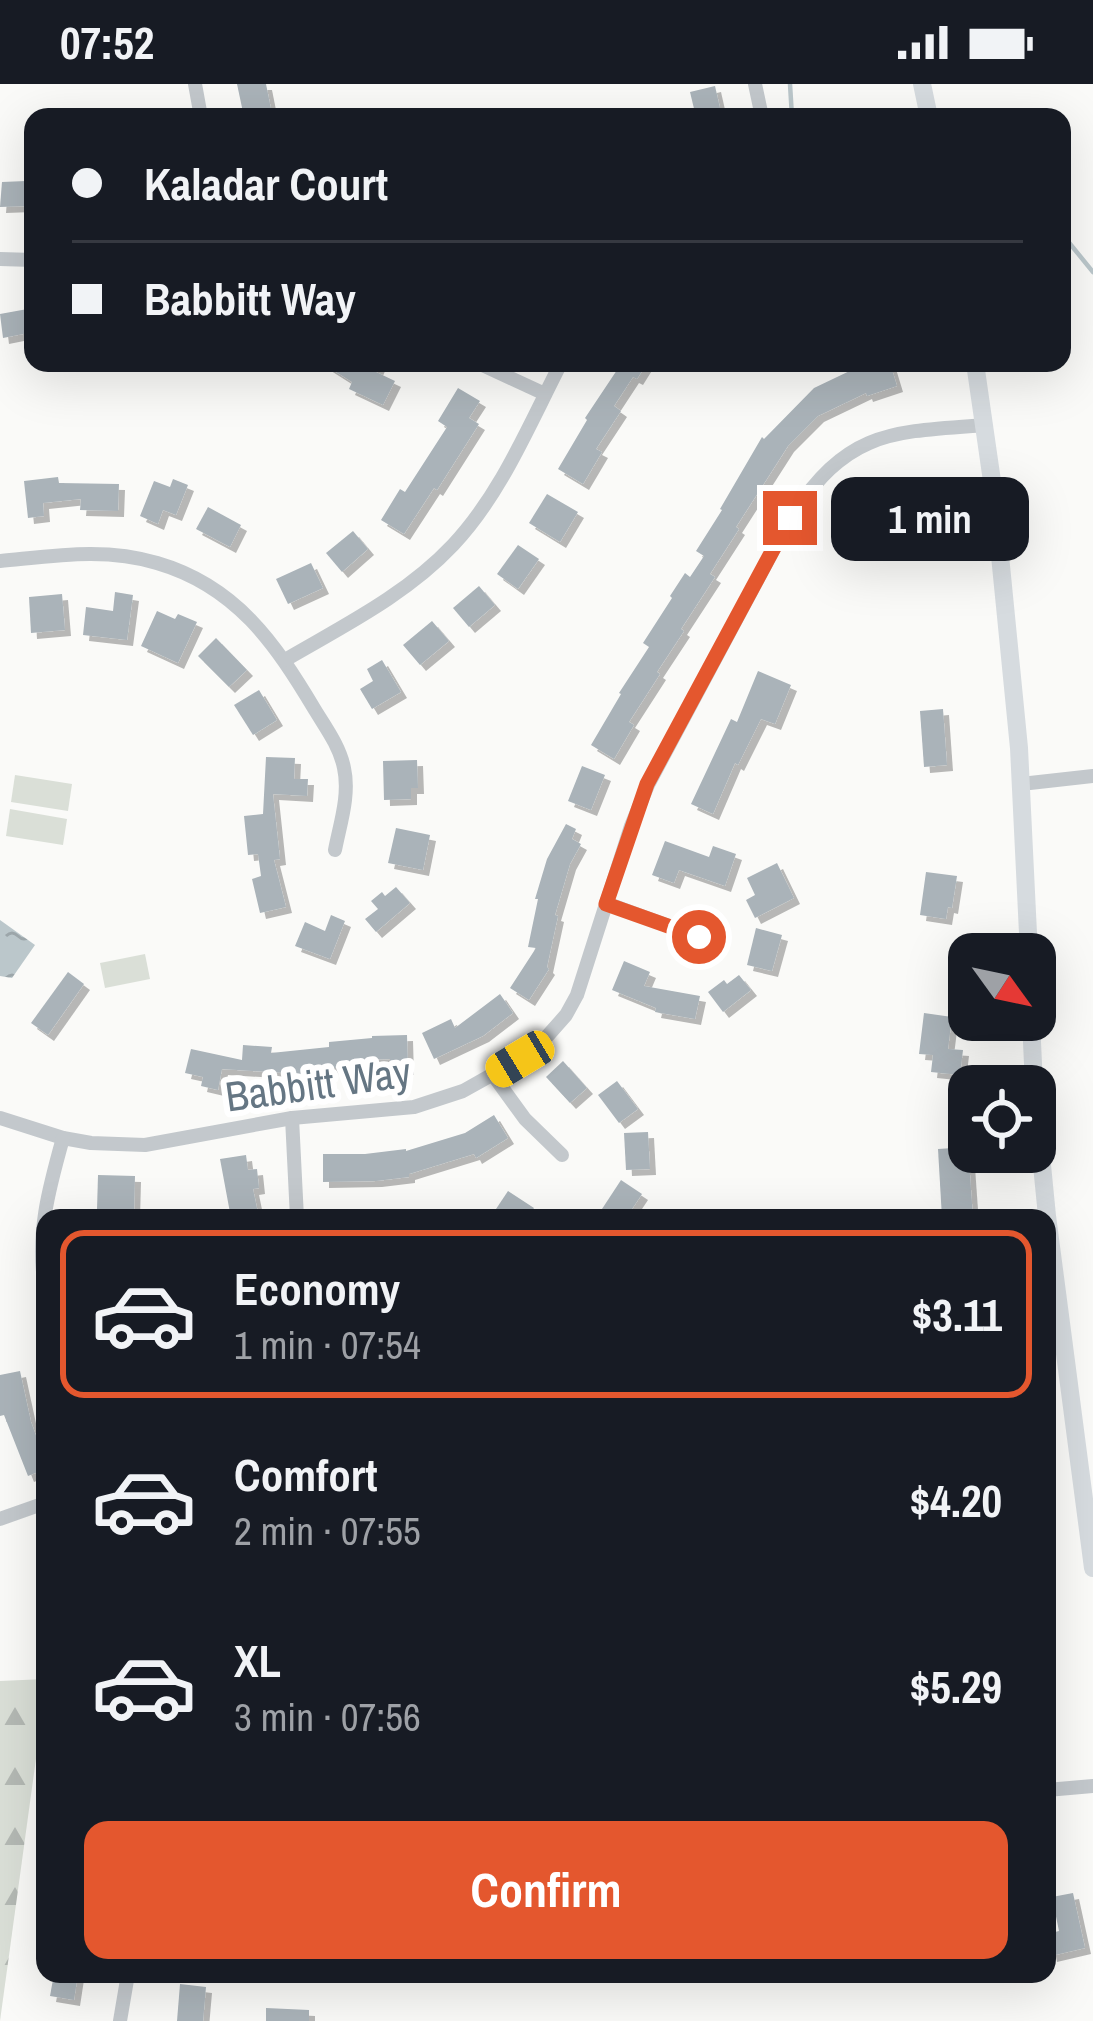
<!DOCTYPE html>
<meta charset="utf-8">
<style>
body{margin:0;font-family:"Archivo Narrow",sans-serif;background:#242831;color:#f1f3f6;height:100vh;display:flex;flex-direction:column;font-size:45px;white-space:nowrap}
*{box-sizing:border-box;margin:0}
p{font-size:39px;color:#9ea1a6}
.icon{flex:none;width:66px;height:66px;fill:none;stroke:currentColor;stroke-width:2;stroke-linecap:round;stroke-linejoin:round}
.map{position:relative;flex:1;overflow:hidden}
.side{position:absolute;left:36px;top:1125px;width:1020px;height:774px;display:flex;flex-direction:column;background:#171b24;border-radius:24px;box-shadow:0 12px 48px #0002}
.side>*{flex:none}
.top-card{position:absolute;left:24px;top:24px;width:1047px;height:264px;border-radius:24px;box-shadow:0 12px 48px #0002;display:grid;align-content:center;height:264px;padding:0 48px;background:#171b24}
.needle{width:78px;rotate:123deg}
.buttons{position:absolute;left:948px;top:849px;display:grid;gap:24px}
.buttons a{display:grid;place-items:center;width:108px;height:108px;border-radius:24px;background:#171b24;box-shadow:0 12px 48px #0002;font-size:60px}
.end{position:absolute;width:54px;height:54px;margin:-27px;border:15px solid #e4572e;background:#fff;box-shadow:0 0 0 6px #fff}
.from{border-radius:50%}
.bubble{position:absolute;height:84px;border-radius:24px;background:#171b24;box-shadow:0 12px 48px #0002;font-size:39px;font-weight:700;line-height:84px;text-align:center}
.car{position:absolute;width:36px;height:72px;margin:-36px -18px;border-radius:15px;box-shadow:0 0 9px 3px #0007;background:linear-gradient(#f5c518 24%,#345 0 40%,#f5c518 0 76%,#345 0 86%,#f5c518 0)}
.top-card b{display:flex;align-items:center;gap:42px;height:114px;font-size:45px}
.top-card b+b{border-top:3px solid #363941}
.top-card i{width:30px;height:30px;background:#f1f3f6}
ul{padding:21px 0 0;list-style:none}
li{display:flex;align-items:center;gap:36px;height:168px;margin:0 24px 18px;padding:0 24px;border:6px solid transparent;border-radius:24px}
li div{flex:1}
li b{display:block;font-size:45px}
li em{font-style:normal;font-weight:700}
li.selected{border-color:#e4572e}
li>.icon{width:108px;height:108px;stroke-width:1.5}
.button{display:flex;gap:24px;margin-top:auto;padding:24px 48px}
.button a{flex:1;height:138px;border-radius:24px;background:#e4572e;color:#fff;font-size:48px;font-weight:700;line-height:138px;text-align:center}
.status{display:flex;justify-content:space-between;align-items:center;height:84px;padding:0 60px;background:#171b24;direction:ltr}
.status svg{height:33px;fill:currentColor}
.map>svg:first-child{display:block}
.forest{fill:url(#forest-firs)}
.garden{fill:#dadfd7}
.water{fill:url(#water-ripples)}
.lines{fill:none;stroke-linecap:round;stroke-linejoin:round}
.stream{stroke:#bbc7cb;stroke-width:4.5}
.building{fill:#aab3b9;filter:url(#shadow)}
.street{stroke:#c3c8cc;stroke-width:14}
.secondary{stroke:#d6dbdf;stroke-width:18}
.route{stroke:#e4572e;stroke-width:15}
.labels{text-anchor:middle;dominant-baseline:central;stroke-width:12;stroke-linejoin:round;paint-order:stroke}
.street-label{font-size:42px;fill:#657683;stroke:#fff}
</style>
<div class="status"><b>07:52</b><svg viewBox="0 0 49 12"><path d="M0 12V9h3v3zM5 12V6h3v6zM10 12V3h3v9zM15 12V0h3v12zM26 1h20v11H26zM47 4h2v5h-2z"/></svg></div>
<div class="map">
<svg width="1093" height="1937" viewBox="0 0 1093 1937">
<defs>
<pattern id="forest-firs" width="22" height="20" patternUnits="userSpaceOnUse" patternTransform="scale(3)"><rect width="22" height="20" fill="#dadfd7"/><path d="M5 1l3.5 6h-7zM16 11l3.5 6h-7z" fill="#b4b9b4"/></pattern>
<pattern id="water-ripples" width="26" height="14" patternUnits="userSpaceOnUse" patternTransform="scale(3)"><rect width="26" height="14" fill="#bbc7cb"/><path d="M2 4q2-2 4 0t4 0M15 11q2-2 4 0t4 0" fill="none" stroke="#9ca6aa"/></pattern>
<filter id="shadow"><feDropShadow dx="6" dy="6" stdDeviation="0" flood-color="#0004"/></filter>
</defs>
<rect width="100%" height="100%" fill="#fafaf8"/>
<polygon class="forest" points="45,1595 45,1609 0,1937 0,1597"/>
<g class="garden">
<polygon points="15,691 72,700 68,727 11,718"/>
<polygon points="10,725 67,735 63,761 6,752"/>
<polygon points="145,870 150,895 105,904 100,879"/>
</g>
<polygon class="water" points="0,836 35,861 12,894 0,892"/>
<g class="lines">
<g class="stream">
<polyline points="790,0 792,33"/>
<polyline points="1062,150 1093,188"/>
</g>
</g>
<g class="building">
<polygon points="237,0 266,0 272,30 244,33"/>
<polygon points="715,2 722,33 696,33 690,8"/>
<polygon points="26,97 27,122 0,123 2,98"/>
<polygon points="33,224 33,248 3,254 0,230"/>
<polygon points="322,279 380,279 376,288 395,297 383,321 349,305 352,298"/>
<polygon points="612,279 647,279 637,295 633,293 614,322 621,327 596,365 602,368 583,400 558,385 587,336 585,334 619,283"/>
<polygon points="857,279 890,279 897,302 867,312 866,309 818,332 788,362 736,443 739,445 710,490 715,493 681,545 684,547 657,588 660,590 629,638 634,641 614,675 591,661 621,610 619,609 649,563 643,559 672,514 670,512 685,489 690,493 704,472 696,467 722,426 720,425 762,353 764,355 814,304 858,283"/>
<polygon points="458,304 480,317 469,334 479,340 437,406 434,404 404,450 381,436 400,405 405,408 447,343 438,337"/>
<polygon points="58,393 59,399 119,400 118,427 80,426 81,415 43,419 44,432 28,434 24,397"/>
<polygon points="173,395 188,401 176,431 163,426 158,440 140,432 154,397 170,403"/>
<polygon points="547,410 578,428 560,458 529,439"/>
<polygon points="901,411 904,461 877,463 876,445 868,445 867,430 874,430 872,412"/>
<polygon points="208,423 241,441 230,463 196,445"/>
<polygon points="353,447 368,465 342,488 326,469"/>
<polygon points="518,461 539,475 518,505 497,490"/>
<polygon points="311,479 323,504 288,520 276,495"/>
<polygon points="479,502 495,521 469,543 453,524"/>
<polygon points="115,508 133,511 127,556 83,551 86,523 113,527"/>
<polygon points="62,510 65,546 31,549 29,513"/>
<polygon points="157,527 175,535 178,530 197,538 178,579 141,562"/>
<polygon points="432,537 449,557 420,581 403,561"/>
<polygon points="216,554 247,586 229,603 198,572"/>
<polygon points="382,576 401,608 372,625 360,605 373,597 367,585"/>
<polygon points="758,587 791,601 775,640 761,635 738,681 735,679 713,730 691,720 731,635 737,638"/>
<polygon points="259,606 277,636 253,651 234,621"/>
<polygon points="943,625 947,681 924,683 920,627"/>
<polygon points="266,673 295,674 294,695 308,695 307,712 273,710 280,775 274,776 286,823 260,829 252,795 261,792 258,770 248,771 244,732 263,730"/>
<polygon points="417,676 418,704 411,704 411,715 384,716 383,677"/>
<polygon points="582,682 605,691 591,726 568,717"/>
<polygon points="566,740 576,745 572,755 581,760 570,780 555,831 558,832 547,883 549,885 529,916 510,904 536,864 528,863 538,815 535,815 547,775"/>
<polygon points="396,744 430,751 423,786 388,779"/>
<polygon points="665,757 709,773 713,762 736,770 725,802 679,786 674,799 652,791"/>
<polygon points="777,779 794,814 755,834 746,816 755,811 747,794"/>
<polygon points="926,788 957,792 952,824 948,823 946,835 920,831"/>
<polygon points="396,803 410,819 376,848 365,835 378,825 371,817 382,808 385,812"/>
<polygon points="331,831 345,837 330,875 295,862 305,838 325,847"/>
<polygon points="756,844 782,851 772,887 747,881"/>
<polygon points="624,877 650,888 644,902 700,912 695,935 655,928 656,924 612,906"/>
<polygon points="68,888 84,900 48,951 31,939"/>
<polygon points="739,891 751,906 723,928 708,908 724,896 727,900"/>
<polygon points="500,910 513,929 483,952 434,975 422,949 451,935 455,944"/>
<polygon points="924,929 952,933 948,965 963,966 960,991 931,988 933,971 919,970"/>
<polygon points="407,951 408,985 390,986 390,975 360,976 360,981 317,986 318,989 286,992 286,989 222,985 218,1006 201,1002 203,993 185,989 191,965 242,976 243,961 272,963 271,969 329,963 329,958 372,954 372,952"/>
<polygon points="563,977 587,1004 570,1019 546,993"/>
<polygon points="617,997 638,1025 619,1039 598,1011"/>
<polygon points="494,1031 508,1054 476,1074 474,1070 409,1090 409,1093 376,1097 323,1098 323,1070 365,1070 406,1065 406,1067 465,1049"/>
<polygon points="648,1048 650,1085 626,1086 624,1049"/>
<polygon points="968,1063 973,1134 942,1134 938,1065"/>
<polygon points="246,1071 248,1086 257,1085 259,1104 253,1105 259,1134 231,1134 220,1075"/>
<polygon points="98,1091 135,1092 134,1128 97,1126"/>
<polygon points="621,1096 642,1110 626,1134 610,1134 600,1128"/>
<polygon points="508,1107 534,1124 528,1134 490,1134"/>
<polygon points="20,1287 31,1338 45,1376 45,1385 28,1392 4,1331 0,1332 0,1291"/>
<polygon points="1073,1809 1085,1864 1051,1872 1047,1850 1059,1847 1052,1813"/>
<polygon points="54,1890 78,1890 74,1916 50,1912"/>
<polygon points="180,1900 206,1903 203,1937 177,1937"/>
<polygon points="266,1924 309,1926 309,1937 266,1937"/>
</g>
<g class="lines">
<g class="street">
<polyline points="195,0 201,33"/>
<polyline points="755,0 762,33"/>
<polyline points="0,175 33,176"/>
<polyline points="478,279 545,310"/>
<path d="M0,477C53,472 105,463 157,479C236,502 275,559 315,626C326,644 340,663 344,684C350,711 340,740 335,766"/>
<path d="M285,576C343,542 406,511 453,461C501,410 529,341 561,279"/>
<polyline points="1021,700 1093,692"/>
<polyline points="606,819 699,853"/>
<polyline points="493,991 525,1035 562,1071"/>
<path d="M0,1034L63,1054L91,1059L145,1061L292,1034L414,1023L463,1007L520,975L543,957L566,931L577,911L631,742L648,701L791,433C848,347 888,348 985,341"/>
<polyline points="292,1034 297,1134"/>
<path d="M45,1203C36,1150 49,1104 63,1054"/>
<polyline points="0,1435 45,1419"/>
<polyline points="1047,1706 1093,1702"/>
<polyline points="120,1937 128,1890"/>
</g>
<g class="secondary">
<polyline points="922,0 929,33"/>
<polyline points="975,279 994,411 1019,664 1029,870"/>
<polyline points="1031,936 1034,1002"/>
<polyline points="1035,1010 1047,1132 1093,1484"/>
</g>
</g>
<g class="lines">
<polyline class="route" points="699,853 606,820 647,700 790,434"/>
</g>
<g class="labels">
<g class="street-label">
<text transform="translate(318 1000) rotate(-8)">Babbitt Way</text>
</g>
</g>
</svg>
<div class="buttons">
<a><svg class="needle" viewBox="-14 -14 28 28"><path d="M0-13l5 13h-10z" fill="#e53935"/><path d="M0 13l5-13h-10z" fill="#9ea1a6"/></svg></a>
<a><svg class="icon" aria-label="locate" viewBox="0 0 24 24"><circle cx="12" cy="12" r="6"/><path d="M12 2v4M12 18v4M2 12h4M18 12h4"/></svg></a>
</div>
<i class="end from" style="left:699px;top:853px"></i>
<i class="end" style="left:790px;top:434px"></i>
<div class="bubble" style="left:831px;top:393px;width:198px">1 min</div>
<i class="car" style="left:520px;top:975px;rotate:239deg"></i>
<div class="top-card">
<b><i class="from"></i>Kaladar Court</b>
<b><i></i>Babbitt Way</b>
</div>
<section class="side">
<ul>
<li class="selected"><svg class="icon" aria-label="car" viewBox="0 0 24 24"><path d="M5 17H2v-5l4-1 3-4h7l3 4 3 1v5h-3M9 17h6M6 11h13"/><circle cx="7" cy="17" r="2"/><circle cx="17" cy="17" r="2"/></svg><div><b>Economy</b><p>1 min · 07:54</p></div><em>$3.11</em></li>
<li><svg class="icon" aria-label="car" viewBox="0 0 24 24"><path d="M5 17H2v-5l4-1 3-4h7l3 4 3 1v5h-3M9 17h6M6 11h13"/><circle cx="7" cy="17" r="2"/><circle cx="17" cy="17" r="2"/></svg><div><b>Comfort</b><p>2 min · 07:55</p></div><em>$4.20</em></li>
<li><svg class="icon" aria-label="car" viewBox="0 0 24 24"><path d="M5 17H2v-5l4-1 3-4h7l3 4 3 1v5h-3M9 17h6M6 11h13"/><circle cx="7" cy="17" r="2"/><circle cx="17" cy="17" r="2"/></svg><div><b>XL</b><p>3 min · 07:56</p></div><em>$5.29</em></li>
</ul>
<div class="button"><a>Confirm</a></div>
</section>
</div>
